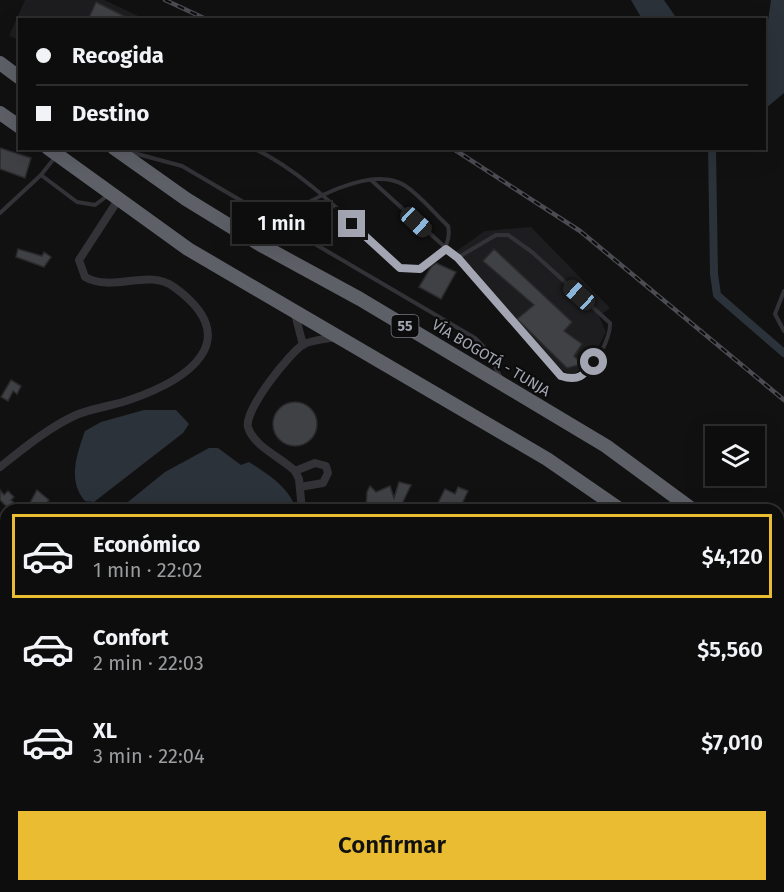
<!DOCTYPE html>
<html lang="es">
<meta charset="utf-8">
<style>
body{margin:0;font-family:"Fira Sans",sans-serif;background:#1b1b1c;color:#f1f3f6;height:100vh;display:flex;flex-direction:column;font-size:22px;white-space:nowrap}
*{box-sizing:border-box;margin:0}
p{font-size:20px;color:#9a9c9e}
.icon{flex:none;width:33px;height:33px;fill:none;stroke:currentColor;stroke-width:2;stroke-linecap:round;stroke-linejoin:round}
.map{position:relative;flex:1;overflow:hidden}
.sheet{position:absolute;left:0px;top:504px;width:784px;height:388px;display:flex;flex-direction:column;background:#0d0d0e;border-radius:18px 18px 0 0;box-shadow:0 6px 24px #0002,0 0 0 2px #2d2d2e}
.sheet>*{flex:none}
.guide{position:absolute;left:18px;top:18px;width:748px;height:132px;border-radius:0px;box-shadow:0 6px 24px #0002,0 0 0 2px #2d2d2e;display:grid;align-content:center;height:132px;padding:0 18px;background:#0d0d0e}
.controls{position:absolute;left:705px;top:426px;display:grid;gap:12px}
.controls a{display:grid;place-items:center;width:60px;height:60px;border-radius:0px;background:#0d0d0e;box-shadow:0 6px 24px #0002,0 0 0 2px #2d2d2e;font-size:30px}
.end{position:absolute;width:27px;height:27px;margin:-14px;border:8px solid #a3a6b2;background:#111;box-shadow:0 0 0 3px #111}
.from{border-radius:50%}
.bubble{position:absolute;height:42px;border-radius:0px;background:#0d0d0e;box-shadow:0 6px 24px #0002,0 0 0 2px #2d2d2e;font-size:20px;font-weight:600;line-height:42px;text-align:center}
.car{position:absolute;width:18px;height:36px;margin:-18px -9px;border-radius:8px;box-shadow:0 0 4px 2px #0007;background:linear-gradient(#222 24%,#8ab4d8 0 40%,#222 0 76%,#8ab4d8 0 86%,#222 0)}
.guide b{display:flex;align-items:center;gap:21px;height:57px;font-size:22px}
.guide b+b{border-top:2px solid #2d2d2e}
.guide i{width:15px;height:15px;background:#f1f3f6}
ul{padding:10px 0 0;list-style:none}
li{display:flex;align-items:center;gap:18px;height:84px;margin:0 12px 9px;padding:0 6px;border:3px solid transparent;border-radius:0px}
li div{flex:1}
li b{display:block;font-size:22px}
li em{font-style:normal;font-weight:600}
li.active{border-color:#e9bc32}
li>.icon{width:54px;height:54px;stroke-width:1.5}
.action{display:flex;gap:12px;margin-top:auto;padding:12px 18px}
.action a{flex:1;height:69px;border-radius:0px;background:#e9bc32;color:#111;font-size:24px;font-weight:600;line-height:69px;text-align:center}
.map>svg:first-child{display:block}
.built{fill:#1d1d1f}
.water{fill:#2b323a}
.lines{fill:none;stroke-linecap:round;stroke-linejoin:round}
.canal{stroke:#2b323a;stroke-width:8}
.building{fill:#404145;stroke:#2b2b2e;stroke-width:1.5}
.lane{stroke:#323237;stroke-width:4}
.street{stroke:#323237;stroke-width:8}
.highway{stroke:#5e6068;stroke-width:14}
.rail-casing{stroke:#4b4c52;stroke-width:4.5}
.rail{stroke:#0c0c0d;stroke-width:2;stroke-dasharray:7;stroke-linecap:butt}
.route{stroke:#a3a6b2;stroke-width:8}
.labels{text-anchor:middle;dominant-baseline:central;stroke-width:4.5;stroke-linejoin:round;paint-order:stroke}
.shield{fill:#0c0c0d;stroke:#767880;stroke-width:1.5}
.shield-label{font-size:14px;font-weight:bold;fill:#a3a6b2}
.street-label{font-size:15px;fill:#a3a6b2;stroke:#0c0c0d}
</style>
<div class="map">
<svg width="784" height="892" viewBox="0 0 784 892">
<rect width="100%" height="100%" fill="#111112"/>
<g class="built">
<polygon points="25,0 104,0 145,19 20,20 19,40 9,36"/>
<polygon points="531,227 610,308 599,316 606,332 593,357 573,376 562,370 514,319 472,267 455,252 485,231"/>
</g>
<g class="water">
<polygon points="631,0 664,0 677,19 642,19"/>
<polygon points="771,0 784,0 784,93 765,109 765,42"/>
<path d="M144,410H176L189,424L183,433L94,502L85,501C67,480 77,454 85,431L101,422Z"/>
<path d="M209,448H218L241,465L249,462C267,474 290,487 296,510H118L165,472Z"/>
</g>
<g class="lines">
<polyline class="canal" points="712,148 714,274 717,295 784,353"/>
</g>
<g class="building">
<polygon points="96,2 132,20 88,20"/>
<polygon points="0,148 31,158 25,178 0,169"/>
<polygon points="18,249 42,256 44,252 51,257 44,267 16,257"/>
<polygon points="494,249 572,322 564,331 582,344 574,356 582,364 567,368 517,319 534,305 483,261"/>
<polygon points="436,263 456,272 441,299 419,287 431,267"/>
<polygon points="11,380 21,386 17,394 13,391 8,401 1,397"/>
<circle cx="295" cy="424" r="22"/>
<polygon points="399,482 411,485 399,510 366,510 367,492 370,486 376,492 390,486 394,498"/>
<polygon points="458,487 468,491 459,510 447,510 437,505 445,489 455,494"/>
<polygon points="0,490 4,495 8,491 14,497 11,500 22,510 4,510 7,507 0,500"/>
<polygon points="37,490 49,500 44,506 48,510 26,510"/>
</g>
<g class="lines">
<g class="lane">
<path d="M253,148C310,175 354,226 400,268C424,273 454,252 448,226C434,213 420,195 404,185C370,164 304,203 276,222"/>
<polyline points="130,152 182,166 475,338 485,348 500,376"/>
<polyline points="41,175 77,202 95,205 107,196"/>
<path d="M371,180L457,258L561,376C568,378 574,381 581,378C594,371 611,337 610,323L532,252L508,235H496L457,258"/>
<polyline points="0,213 41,175 56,156"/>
<polyline points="784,291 775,314 784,331"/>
<polyline points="321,886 326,892"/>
<polyline points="291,892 292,886"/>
<polyline points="379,892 396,886"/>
</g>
<g class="street">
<polyline points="295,314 303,345"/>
<path d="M0,467C24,448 48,428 76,415C93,408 112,406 129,400C188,380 247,340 174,287C148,268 114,293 85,277L79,260L118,200"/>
<polyline points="295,471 315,463 326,466 328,473 323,483 300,487"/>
<path d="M302,510L299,479L295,471C282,458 253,446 248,427C244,410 290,352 304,344C313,340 326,339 336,337"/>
<polyline points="0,625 6,627"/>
<polyline points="784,717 784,718"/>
<polyline points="0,751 6,759"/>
<polyline points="0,784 6,790"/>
<polyline points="778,879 784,872"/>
<polyline points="745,886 763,892"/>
<polyline points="658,892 666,886"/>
<polyline points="719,892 730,886"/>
<polyline points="768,892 773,886"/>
</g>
<g class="highway">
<polyline points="0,63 20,78"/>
<polyline points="0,113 20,127"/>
<polyline points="48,148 188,249 547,459 621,510"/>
<polyline points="114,148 186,199 261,245 360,299 606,446 693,510"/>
<polyline points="778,595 784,601"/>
<polyline points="778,663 784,670"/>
</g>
<g class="rail-casing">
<g id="rail">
<polyline points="165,0 208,20"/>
<polyline points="452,148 580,231 784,400"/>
</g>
</g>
<use href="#rail" class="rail"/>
</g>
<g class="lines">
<path class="route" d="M352,224L400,268L420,269L446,249L458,258L561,376C579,382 584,375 594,362"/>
</g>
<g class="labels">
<rect class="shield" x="391.5" y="315" width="27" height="22" rx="4.5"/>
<g class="shield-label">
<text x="405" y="326">55</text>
</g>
<g class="street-label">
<text transform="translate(491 358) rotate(31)">VÍA BOGOTÁ - TUNJA</text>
</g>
</g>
</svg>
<div class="controls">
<a><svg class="icon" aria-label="layers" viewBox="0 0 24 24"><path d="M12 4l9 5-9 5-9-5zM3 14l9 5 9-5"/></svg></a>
</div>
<i class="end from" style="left:594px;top:362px"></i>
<i class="end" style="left:352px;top:224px"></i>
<div class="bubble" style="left:232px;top:202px;width:99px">1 min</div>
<i class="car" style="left:416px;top:222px;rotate:133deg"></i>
<i class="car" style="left:579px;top:295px;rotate:312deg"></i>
<div class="guide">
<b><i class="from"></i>Recogida</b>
<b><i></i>Destino</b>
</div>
<section class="sheet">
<ul>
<li class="active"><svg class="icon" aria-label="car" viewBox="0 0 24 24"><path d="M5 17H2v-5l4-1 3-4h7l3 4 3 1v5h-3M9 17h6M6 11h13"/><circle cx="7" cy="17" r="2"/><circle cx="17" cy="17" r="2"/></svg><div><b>Económico</b><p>1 min · 22:02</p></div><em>$4,120</em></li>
<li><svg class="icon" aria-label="car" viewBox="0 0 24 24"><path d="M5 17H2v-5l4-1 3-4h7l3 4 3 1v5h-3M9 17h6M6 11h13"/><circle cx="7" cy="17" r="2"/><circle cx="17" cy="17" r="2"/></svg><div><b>Confort</b><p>2 min · 22:03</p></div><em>$5,560</em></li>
<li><svg class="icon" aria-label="car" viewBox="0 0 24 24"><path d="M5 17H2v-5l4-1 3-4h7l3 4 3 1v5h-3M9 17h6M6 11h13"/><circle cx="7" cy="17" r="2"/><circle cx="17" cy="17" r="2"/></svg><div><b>XL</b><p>3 min · 22:04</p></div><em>$7,010</em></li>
</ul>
<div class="action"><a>Confirmar</a></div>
</section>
</div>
